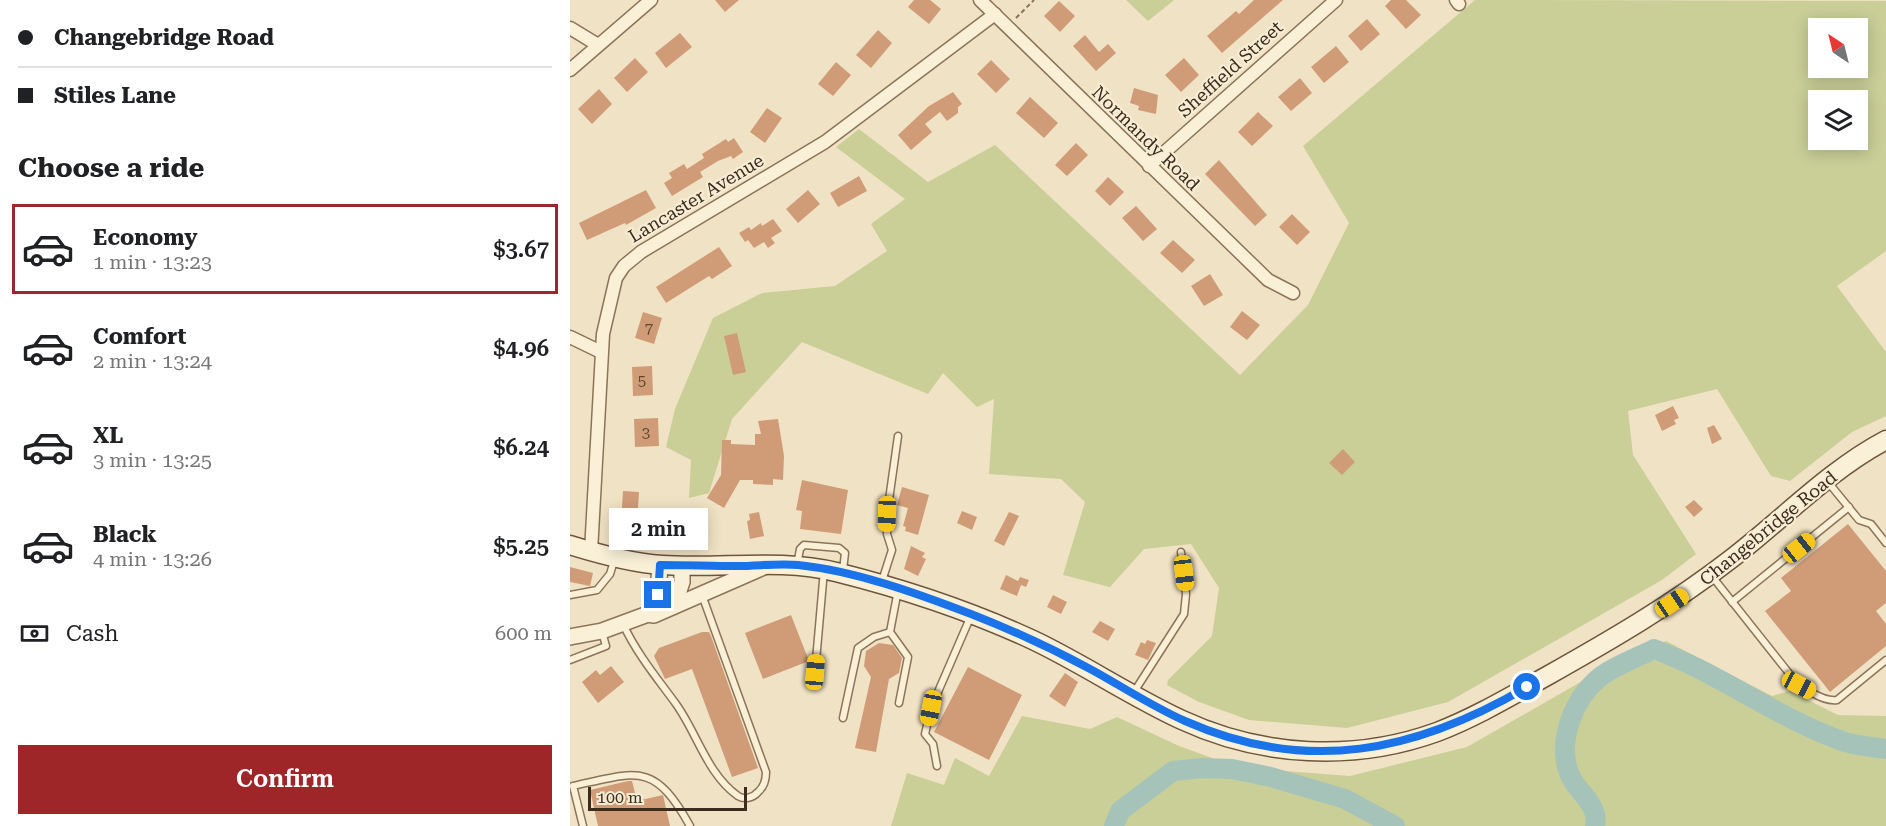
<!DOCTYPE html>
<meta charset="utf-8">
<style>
body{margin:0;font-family:"Roboto Serif",serif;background:#f2f2f2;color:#202124;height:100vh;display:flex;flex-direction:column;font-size:22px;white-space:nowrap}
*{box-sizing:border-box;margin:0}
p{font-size:20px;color:#757577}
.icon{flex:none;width:33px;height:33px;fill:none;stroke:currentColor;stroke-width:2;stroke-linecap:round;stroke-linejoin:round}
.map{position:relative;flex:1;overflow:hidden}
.drawer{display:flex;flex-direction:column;background:#fff;width:570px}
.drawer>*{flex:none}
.banner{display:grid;align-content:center;height:132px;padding:0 18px;background:#fff}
.needle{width:39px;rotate:325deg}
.tools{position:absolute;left:1238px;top:18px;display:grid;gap:12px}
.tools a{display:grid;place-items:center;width:60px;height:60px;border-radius:0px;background:#fff;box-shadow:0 3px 15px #0003;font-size:30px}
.scale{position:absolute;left:18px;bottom:15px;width:159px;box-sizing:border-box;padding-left:6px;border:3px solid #3b2c1e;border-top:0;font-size:16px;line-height:21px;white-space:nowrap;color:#3b2c1e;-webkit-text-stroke:4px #f7edd4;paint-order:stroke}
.end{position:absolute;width:27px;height:27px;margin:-14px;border:8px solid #1a73e8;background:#fff;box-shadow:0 0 0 3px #fff}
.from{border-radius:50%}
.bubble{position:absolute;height:42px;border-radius:0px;background:#fff;box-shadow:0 3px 15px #0003;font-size:20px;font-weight:600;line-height:42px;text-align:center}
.car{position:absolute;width:18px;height:36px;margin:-18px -9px;border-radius:8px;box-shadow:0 0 4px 2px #0007;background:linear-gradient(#f5c518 24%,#345 0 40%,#f5c518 0 76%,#345 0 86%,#f5c518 0)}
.banner b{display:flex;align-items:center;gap:21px;height:57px;font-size:22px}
.banner b+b{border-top:2px solid #e0e0e0}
.banner i{width:15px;height:15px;background:#202124}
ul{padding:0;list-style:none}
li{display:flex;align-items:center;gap:18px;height:90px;margin:0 12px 9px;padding:0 6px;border:3px solid transparent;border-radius:0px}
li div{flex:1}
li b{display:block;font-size:22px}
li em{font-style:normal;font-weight:600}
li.active{border-color:#9e2629}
li>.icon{width:54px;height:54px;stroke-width:1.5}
h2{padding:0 18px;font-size:27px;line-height:72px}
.pay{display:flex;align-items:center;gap:15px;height:66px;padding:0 18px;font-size:22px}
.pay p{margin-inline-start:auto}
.cta{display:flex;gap:12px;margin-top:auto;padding:12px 18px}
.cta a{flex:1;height:69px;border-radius:0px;background:#9e2629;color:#fff;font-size:24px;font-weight:600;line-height:69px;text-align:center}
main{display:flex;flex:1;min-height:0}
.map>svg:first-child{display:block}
.green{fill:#c9cf97;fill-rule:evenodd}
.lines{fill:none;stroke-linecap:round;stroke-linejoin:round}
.river{stroke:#a6c3ba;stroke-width:20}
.building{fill:#d09c78}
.service-casing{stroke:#8c7459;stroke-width:9}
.minor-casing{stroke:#8c7459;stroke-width:15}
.tertiary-casing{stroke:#8c7459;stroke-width:18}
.secondary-casing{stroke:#6e553c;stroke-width:21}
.path{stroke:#8c7459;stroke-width:2;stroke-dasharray:4.5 3;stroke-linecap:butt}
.service{stroke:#faf0d8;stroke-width:6}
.minor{stroke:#faf0d8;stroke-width:12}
.tertiary{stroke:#faf0d8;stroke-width:15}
.secondary{stroke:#faf0d8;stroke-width:18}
.route{stroke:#1a73e8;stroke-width:8}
.labels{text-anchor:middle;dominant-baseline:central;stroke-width:4.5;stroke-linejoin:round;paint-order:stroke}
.number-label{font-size:15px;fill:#604834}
.street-label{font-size:18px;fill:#3b2c1e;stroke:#f7edd4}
</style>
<main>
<section class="drawer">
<div class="banner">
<b><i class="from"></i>Changebridge Road</b>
<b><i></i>Stiles Lane</b>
</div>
<h2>Choose a ride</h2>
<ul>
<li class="active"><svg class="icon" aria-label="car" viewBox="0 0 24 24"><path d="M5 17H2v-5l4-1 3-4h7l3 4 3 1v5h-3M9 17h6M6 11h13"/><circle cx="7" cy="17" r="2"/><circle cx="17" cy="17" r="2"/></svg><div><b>Economy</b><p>1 min · 13:23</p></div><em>$3.67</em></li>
<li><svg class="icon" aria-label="car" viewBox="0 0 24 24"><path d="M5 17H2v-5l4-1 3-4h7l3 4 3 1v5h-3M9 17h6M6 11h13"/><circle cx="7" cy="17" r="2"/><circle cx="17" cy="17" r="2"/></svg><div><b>Comfort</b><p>2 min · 13:24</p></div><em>$4.96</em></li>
<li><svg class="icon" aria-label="car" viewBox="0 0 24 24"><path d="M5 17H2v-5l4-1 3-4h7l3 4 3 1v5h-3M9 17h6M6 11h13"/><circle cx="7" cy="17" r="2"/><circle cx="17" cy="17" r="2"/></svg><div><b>XL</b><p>3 min · 13:25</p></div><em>$6.24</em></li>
<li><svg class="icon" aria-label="car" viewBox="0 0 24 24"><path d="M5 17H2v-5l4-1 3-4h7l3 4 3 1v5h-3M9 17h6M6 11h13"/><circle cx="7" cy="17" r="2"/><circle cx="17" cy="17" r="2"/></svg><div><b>Black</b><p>4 min · 13:26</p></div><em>$5.25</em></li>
</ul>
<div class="pay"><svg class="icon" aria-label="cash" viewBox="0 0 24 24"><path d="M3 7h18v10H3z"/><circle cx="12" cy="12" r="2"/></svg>Cash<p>600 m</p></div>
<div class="cta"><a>Confirm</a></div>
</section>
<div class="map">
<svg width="1316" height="826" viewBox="0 0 1316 826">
<rect width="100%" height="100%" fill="#f0e2c4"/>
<g class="green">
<polygon points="556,0 604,0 578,21"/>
<path d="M905,0L1316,1V251L1267,286L1316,352V416L1282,432L1220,481L1201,476L1147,389L1058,411L1063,455L1126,554L1092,580L878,702L777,728L679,720L629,702L597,685L598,680L642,636L649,588L621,544L574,549L540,587L493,575L515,502L491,479L419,474L424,399L407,407L373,373L358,394L232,342L162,419L139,493L119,498L121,460L96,447L105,409L143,318L192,293L265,286L317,251L301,224L335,199L266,147L289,129L358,182L425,145L670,375L738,305L779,223L733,146ZM1248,28H1287V68H1248ZM1248,100H1287V140H1248Z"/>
<polygon points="1084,640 1080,648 1096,641 1202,696 1220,691 1268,715 1316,716 1316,826 321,826 337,773 374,785 385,758 419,776 452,716 520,729 547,717 609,746 667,767 780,776 897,747"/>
</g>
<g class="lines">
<g class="river">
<polyline points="544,826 550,811 603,771 633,768 662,769 701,777 775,799 825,826"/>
<path d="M1025,826C1030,804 1005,791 999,773C987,740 1004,698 1030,677C1045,665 1067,658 1084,649C1151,674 1208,719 1275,742C1288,746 1303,747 1316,749"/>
</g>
</g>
<g class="building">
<polygon points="145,0 169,0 155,12"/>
<polygon points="344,0 360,0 371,9 359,24 338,7"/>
<polygon points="684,0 713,0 652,53 637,36 666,11 669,14"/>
<polygon points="821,0 836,0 851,15 836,29 815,6"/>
<polygon points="489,1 505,16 490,32 474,16"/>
<polygon points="797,19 810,34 791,51 778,36"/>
<polygon points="308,30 322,43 301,68 286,55"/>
<polygon points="110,33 122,47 96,68 85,53"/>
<polygon points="515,35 529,52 538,44 546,53 526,71 503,46"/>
<polygon points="766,46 779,62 754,83 741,67"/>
<polygon points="65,58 78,72 57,92 44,78"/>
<polygon points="614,58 629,75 611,92 595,75"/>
<polygon points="421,60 440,79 426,93 407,74"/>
<polygon points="266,62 281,75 263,96 248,84"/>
<polygon points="730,78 742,93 721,111 708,97"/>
<polygon points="564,88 588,95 586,114 568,110 569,106 560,103"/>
<polygon points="29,89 42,104 22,124 8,109"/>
<polygon points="383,92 392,104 388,107 388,113 377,121 370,112 355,124 362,132 341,150 328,135 359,106"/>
<polygon points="460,97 488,123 474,138 446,113"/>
<polygon points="197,108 212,118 195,143 180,132"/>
<polygon points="688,112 703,126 682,146 668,132"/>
<polygon points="164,138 173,152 163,159 161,156 148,161 130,172 133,177 102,196 94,183 102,178 99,173 114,164 117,169 134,158 132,154 156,139 158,142"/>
<polygon points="506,143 518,155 497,176 485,165"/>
<polygon points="649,160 697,215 685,226 635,174"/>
<polygon points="289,176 297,191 268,207 260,193"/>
<polygon points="538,177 554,192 540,206 525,191"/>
<polygon points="76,190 86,208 56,225 55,223 17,240 9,223"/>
<polygon points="238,190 250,204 228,223 216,209"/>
<polygon points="566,206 587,229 573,241 552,218"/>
<polygon points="722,214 740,232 727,245 709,227"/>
<polygon points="203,219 212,231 201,238 205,243 198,248 194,242 184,248 178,240 175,242 169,233 179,227 181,230 191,223 192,226"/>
<polygon points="603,240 625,260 612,273 590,253"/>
<polygon points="149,247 162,266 142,279 139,276 96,303 86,287"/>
<polygon points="640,274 653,295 634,306 621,286"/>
<polygon points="672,311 690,325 677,340 660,327"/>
<polygon points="73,312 92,318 84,344 65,338"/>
<polygon points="167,333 176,372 163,375 154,336"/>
<polygon points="82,366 83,395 63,396 62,367"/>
<polygon points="1103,406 1109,418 1104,420 1106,424 1092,431 1085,415"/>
<polygon points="88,418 89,446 65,447 64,419"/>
<polygon points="208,419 214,456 213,480 203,479 203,485 183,484 183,480 170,480 154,508 137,498 151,475 152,440 161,440 161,444 185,445 185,434 191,434 188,421"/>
<polygon points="1144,425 1152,439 1142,444 1137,428"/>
<polygon points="773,449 785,462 772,475 759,463"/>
<polygon points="232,480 278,490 271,534 230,529 232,511 226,510"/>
<polygon points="332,487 359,495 348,535 335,531 336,527 333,526 338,508 327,505"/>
<polygon points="53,491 69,492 67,525 51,524"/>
<polygon points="1124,500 1133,509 1124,517 1115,507"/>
<polygon points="89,511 116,512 115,529 88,528"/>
<polygon points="392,511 407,517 402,530 387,523"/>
<polygon points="189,512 194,536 180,539 177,521 180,520 179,514"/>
<polygon points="439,512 449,516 434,546 424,541"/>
<polygon points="1278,524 1316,571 1316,603 1306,611 1316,624 1316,646 1260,692 1195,611 1221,591 1211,578"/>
<polygon points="341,546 355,553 352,557 356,559 348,576 334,569"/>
<polygon points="0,567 23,573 20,586 0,582"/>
<polygon points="436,575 448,581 450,577 459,580 456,587 451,585 447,596 430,589"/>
<polygon points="483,595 497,602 491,614 477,607"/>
<polygon points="221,615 239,661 193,679 175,633"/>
<polygon points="530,621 545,629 538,641 522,632"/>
<polygon points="132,632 139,632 141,636 188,768 162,777 122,669 95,679 84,656 89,648"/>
<polygon points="577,640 586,643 578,660 565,655 571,642 575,644"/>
<polygon points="309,643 323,645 332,658 329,673 319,679 306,752 285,748 301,677 294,666 296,651"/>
<polygon points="41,666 54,682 28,703 12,682 26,670 30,675"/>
<polygon points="398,667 452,695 419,760 364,732"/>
<polygon points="495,673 508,682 495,707 479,696"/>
<polygon points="58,781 62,781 67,801 93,795 100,826 28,826 20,790"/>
</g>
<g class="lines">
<g class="service-casing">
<g id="service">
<polyline points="1258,482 1289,520 1301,524 1316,543"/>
<polyline points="227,565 230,549 234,545 269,548 275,553 273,570"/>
<path d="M1141,575L1222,677C1232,687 1252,702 1267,700L1316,660"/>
<polyline points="312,581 322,550 317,534 317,514 328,436"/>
<polyline points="328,590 320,632 338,657 329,703"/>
<polyline points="0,595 27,590 40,574 44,561"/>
<polyline points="1162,602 1279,507"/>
<path d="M53,624C67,654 87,678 106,704C127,733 137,774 168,796C174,800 183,798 188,792C194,787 196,779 196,772L132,595"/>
<polyline points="0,660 36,646 32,632"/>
<polyline points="245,672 254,570"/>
<polyline points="564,692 614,614 616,594 611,552"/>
<polyline points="273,718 288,648 304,637 320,632"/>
<polyline points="367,766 363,744 355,734 361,708 400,618"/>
<path d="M13,826L3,786C67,772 84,761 120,826"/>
</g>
</g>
<g class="minor-casing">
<g id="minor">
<polyline points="410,0 698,280 723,293"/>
<polyline points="886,0 889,4"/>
<polyline points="0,28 28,45"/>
<polyline points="0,70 81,0"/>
<polyline points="579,166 766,0"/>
<polyline points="0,337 31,352"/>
<polyline points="21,552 33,334 46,278 54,266 71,252 255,142 425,14"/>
</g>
</g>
<g class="tertiary-casing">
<g id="tertiary">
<polyline points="104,606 112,582 112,565"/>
<polyline points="78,614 88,595 90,565"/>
<polyline points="0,637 32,631 78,614 84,615 196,566"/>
</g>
</g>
<g class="secondary-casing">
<path id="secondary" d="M0,545C29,554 61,563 92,565C150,569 210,558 266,572C334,589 401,611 465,641C515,665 562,697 612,720C692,757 784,762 867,732C906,717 941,696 977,676C1041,640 1103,604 1161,559C1212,520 1259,470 1316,440"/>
</g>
<polyline class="path" points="446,18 464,0"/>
<use href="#service" class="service"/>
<use href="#minor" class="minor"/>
<use href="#tertiary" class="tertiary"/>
<use href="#secondary" class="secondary"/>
</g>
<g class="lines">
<path class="route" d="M88,595L90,565C116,565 142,566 168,566C188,566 209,563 228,565C286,571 346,593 401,614C442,630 483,649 522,670C553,687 583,707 615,721C737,775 846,752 957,687"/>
</g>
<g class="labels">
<g class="number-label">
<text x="79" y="328">7</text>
<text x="72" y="381">5</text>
<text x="76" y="433">3</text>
</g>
<g class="street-label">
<text transform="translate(660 69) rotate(-42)">Sheffield Street</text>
<text transform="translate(576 138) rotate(44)">Normandy Road</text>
<text transform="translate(126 198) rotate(-31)">Lancaster Avenue</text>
<text transform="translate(1198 528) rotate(-39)">Changebridge Road</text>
</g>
</g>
</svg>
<div class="tools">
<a><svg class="needle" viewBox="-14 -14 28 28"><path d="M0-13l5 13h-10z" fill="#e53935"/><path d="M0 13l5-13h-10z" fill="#757577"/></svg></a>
<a><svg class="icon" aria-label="layers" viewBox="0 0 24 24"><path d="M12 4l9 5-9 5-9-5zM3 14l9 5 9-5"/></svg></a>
</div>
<div class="scale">100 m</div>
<i class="end from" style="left:957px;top:687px"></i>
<i class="end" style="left:88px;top:595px"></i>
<div class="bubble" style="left:39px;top:508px;width:99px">2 min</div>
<i class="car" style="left:317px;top:514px;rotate:182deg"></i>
<i class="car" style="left:1229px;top:548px;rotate:51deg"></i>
<i class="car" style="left:614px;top:573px;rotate:173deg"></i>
<i class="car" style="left:1102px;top:603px;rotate:56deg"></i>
<i class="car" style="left:245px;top:672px;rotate:5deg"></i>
<i class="car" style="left:1229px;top:685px;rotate:118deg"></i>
<i class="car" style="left:361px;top:708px;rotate:191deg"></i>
</div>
</main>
